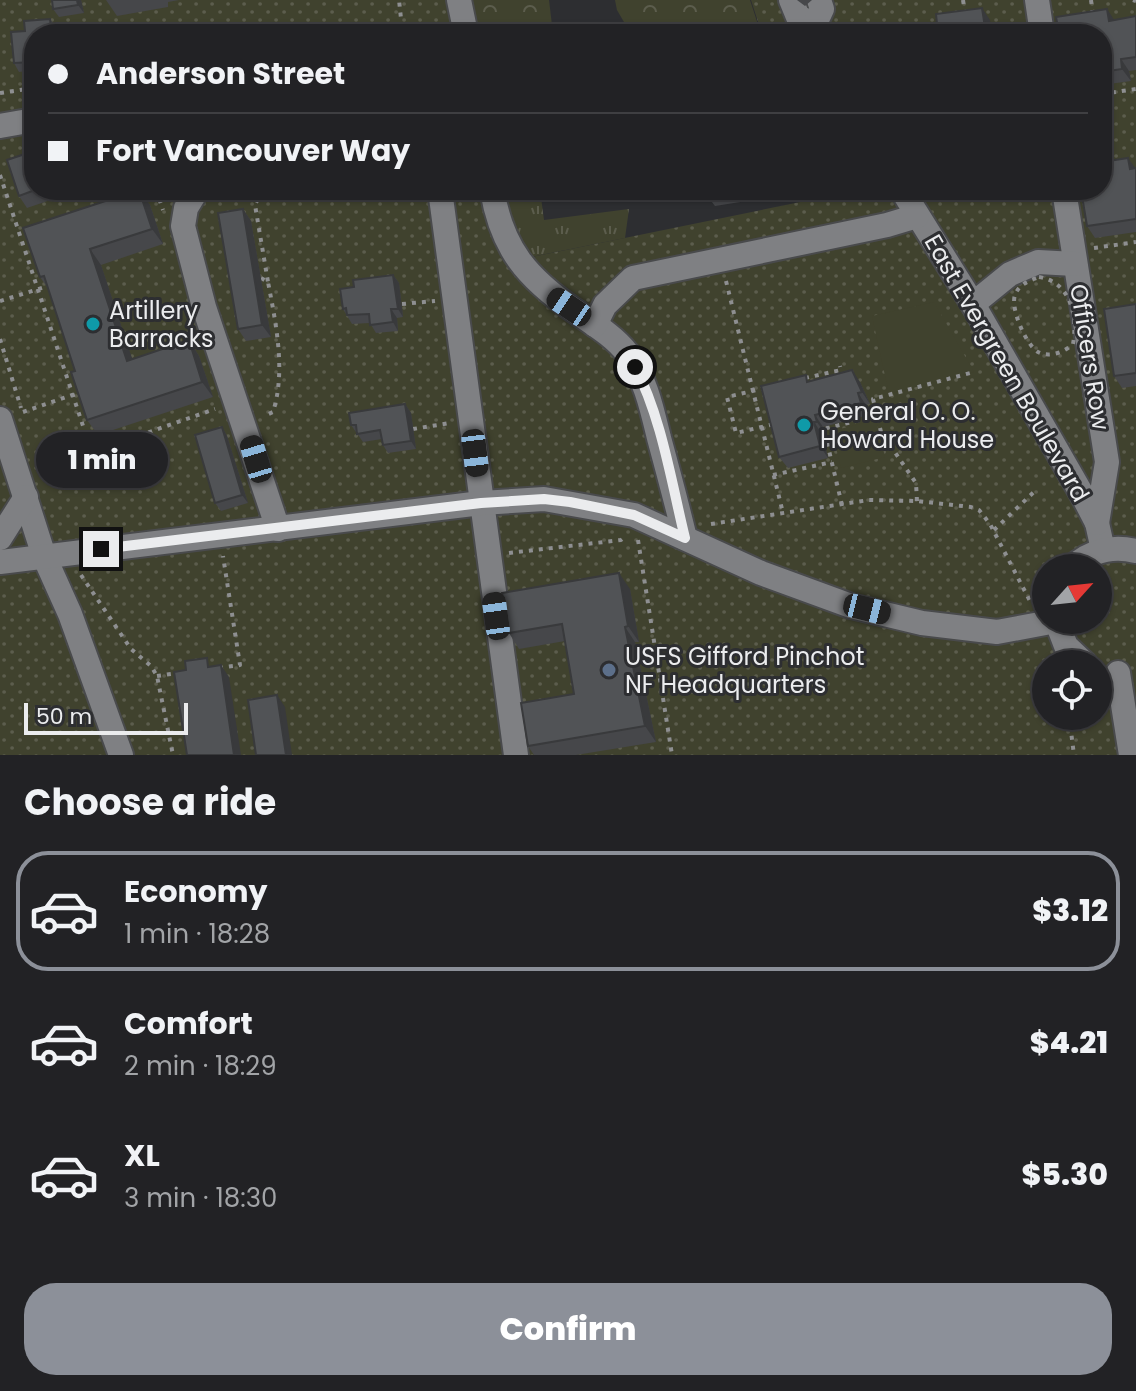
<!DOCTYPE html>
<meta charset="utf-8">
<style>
body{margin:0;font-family:Poppins,sans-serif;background:#2a2a2d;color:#f1f3f6;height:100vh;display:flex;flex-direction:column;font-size:30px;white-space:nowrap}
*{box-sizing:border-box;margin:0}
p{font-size:26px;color:#a2a4a7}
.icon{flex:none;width:44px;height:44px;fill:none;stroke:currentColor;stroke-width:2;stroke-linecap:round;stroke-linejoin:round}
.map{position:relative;height:755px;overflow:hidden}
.side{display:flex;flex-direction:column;background:#222225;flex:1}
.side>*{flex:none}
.top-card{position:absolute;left:24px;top:24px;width:1088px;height:176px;border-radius:32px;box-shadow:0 2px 6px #0004,0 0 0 2px #3f3f42;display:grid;align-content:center;height:176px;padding:0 24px;background:#222225}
.needle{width:52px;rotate:63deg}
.fabs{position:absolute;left:1032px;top:554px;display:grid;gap:16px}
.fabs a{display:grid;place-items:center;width:80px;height:80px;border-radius:50%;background:#222225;box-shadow:0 2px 6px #0004,0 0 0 2px #3f3f42;font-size:40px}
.scale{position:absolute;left:24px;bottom:20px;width:164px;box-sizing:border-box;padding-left:8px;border:4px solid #ebecee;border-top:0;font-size:22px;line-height:28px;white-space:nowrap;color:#ebecee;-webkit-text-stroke:6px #2d2e31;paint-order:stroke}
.end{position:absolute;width:36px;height:36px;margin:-18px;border:10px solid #ebecee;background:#111;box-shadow:0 0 0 4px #111}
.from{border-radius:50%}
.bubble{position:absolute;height:56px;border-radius:28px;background:#222225;box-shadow:0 2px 6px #0004,0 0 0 2px #3f3f42;font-size:26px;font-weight:800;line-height:56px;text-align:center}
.car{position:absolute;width:24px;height:48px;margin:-24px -12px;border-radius:10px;box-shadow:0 0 6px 2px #0007;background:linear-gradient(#222 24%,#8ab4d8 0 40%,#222 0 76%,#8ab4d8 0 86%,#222 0)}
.top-card b{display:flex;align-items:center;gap:28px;height:76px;font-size:30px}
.top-card b+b{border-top:2px solid #3f3f42}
.top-card i{width:20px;height:20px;background:#f1f3f6}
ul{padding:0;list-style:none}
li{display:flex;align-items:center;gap:24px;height:120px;margin:0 16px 12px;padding:0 8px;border:4px solid transparent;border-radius:32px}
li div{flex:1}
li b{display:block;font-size:30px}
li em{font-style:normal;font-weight:800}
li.on{border-color:#8c9099}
li>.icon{width:72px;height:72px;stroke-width:1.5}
h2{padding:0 24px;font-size:36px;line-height:96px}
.button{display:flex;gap:16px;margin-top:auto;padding:16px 24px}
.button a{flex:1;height:92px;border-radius:32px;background:#8c9099;color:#fff;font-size:32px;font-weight:800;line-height:92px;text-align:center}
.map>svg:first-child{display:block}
.grass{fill:url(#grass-tufts)}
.forest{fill:url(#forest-crowns)}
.park{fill:url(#park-dots);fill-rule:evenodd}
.garden{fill:#40422e}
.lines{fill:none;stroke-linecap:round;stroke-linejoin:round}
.minor-casing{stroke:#494a4c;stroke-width:28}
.path{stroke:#8e8f91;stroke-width:4;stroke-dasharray:4 6;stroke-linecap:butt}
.minor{stroke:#7f8083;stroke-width:24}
.wall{fill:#46474a}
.shaded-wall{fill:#393a3c}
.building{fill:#515356;stroke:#393a3c;stroke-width:2}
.route{stroke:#ebecee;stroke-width:10}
.culture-dot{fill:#0f9aa8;stroke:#2d2e31;stroke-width:3}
.service-dot{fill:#5c6f8a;stroke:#2d2e31;stroke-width:3}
.labels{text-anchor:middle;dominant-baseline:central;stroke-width:6;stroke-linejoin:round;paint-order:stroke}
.poi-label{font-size:24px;fill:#ebecee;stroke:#2d2e31;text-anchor:start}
.street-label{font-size:24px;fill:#ebecee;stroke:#2d2e31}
</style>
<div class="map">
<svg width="1136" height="755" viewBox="0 0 1136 755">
<defs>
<pattern id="grass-tufts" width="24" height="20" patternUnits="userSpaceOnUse" patternTransform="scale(2)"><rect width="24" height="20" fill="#40422e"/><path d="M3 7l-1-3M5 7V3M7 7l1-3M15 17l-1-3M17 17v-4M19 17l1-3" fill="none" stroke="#5c5d4d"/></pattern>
<pattern id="forest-crowns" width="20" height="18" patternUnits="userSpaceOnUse" patternTransform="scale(2)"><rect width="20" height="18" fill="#40422e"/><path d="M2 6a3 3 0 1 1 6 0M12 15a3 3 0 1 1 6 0" fill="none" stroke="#5c5d4d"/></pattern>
<pattern id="park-dots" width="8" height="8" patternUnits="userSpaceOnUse" patternTransform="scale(2)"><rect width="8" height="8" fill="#40422e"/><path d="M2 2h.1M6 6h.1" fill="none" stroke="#5c5d4d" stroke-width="1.8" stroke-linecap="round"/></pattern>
</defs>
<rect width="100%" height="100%" fill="#2d2e31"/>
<polygon class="grass" points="492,190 540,190 544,220 629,209 625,238 516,260"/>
<g class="forest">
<polygon points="459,0 549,0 553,34 466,34"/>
<polygon points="615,0 750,0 761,34 631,34 617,10"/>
</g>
<path class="park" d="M0,0H459L466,34H34V190H492L517,260L815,199L813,190H1102V34H762L751,0H1136V755H0ZM1046,568H1098V620H1046ZM1046,664H1098V716H1046Z"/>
<g class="garden">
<polygon points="934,302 974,372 889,394 872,316"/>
<polygon points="876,420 885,457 841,468 832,431"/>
</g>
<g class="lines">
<g class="minor-casing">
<g id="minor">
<polyline points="459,0 466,34"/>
<polyline points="791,0 798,17 815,24 819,34"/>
<polyline points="1037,0 1042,34"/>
<polyline points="815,24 822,9 819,0"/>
<polyline points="0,126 34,120"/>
<polyline points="197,190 186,208 183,226 204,307 278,529"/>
<polyline points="440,190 516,755"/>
<path d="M492,190C502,249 527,278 575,311C592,323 614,336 627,353C645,377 652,409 659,438C668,471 677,505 685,538"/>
<polyline points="902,190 973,304 1083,496 1097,523 1103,550"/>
<polyline points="1064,190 1107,462 1097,523"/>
<polyline points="973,304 1010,274 1038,262 1075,264"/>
<polyline points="595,325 605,305 633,278 887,225 917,216"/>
<polyline points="0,419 44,556 70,614 121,755"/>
<polyline points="0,538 26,497"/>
<polyline points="0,562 481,503 544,499 634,515 761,573 851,606 922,623 997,632 1056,621"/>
<path d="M1072,568C1090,551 1112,545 1136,551"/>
<polyline points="1056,620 1066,646 1085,664"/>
<polyline points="1118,673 1131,755"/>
</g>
</g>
<g class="path">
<polyline points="963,0 965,13"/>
<polyline points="1091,0 1093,15"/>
<polyline points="1133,0 1136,1"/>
<polyline points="364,34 402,28 399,0"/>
<polyline points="0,93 34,88"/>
<polyline points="1102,94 1136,89"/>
<polyline points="0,175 91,450 98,450 215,409"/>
<polyline points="156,190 163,210"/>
<polyline points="262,190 255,205 268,282"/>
<polyline points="139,193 150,190"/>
<polyline points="1094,248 1136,242"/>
<path d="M1039,277C1071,282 1078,317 1073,344C1065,352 1049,358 1038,352C1026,345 1010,308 1015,295C1019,284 1029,281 1039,277Z"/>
<path d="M261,278L268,282C276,324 286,371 273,412L264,416"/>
<polyline points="726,281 783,513"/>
<polyline points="0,301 48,286"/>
<polyline points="402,304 435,301"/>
<polyline points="0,339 21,408"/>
<polyline points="805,378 841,370 840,366"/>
<polyline points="765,388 727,397 736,433 774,424"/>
<polyline points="23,412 81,392"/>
<polyline points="413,429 450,423"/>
<polyline points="773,475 832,462"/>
<polyline points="917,501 916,483 881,432 873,399 974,372"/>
<polyline points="842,505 826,438 829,437 827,428 877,416"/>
<polyline points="711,524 869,500 917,501 971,507 979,510 990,524 1031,603"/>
<polyline points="994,530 1037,489"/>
<polyline points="638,540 672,755"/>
<polyline points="509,553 621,540 626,536"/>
<polyline points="81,575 131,649 151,666 157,676 173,755"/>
<polyline points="219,668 240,665 223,556"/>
<polyline points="157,676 178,673"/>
<polyline points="1069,716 1074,755"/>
</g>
<use href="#minor" class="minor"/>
</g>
<g class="wall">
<polygon points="81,0 84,13 59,17 53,9"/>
<polygon points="106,0 179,0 168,2 168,7 117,16"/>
<polygon points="797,0 812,0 805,6"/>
<polygon points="1136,16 1136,70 1129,71 1131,81 1102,85 1102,34 1114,20"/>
<polygon points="50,19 56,27 63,26 68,34 34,34 34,70 19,72 14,63 25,31"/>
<polygon points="1135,168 1136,232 1095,238 1087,226"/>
<polygon points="34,190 80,190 27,208 19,196"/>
<polygon points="139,190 150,205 163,244 101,265 132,359 189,340 199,356 213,397 98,435 87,420 75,371 49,290 40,277"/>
<polygon points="610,190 764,190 765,198 715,206 705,193 689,195 687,191 618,202"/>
<polygon points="243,209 251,221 271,337 246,341 238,329"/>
<polygon points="393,275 399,283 403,317 397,318 398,331 376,333 370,323 352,324 343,309 354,287"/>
<polygon points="1136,304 1136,386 1122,388 1114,376"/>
<polygon points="810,381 860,382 870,404 866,405 869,415 823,427 825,434 822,434 828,458 788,468 779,457"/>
<polygon points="405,404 411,413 416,449 388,453 383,445 382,439 363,442 351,425"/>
<polygon points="222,427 227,436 248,503 221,511 215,503"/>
<polygon points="630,589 639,642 635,642 656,742 576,755 534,755 528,746 574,694 565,641 519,649 509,633"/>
</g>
<g class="shaded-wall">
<polygon points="77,0 81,0 84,13 78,5"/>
<polygon points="982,8 990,20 992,34 986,34"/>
<polygon points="1107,9 1115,21 1109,21"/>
<polygon points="1121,59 1129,71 1131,81 1122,69"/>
<polygon points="1128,158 1136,169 1130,169"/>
<polygon points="139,190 150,205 163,244 152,229"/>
<polygon points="243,209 251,221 271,337 262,325"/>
<polygon points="90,249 101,265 138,376 127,361"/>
<polygon points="393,275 399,283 403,317 398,309"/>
<polygon points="391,309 397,318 398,331 393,322"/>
<polygon points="189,340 199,356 213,397 202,382"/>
<polygon points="852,370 860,382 870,404 862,392"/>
<polygon points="858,393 866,405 869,415 861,403"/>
<polygon points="405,404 411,413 416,449 411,441"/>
<polygon points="815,415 823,427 825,434 817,422"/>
<polygon points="814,422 822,434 828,458 820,446"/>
<polygon points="222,427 227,436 248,503 242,495"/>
<polygon points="619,573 630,589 639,642 628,626"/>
<polygon points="625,627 635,642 656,742 645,726"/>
<polygon points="221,665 229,677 241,755 234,755"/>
<polygon points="277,695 285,707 292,755 286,755"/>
</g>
<g class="building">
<polygon points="52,0 77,0 78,5 53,9"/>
<polygon points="982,8 986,34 922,34 921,27 937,24 936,14"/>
<polygon points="1107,9 1109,21 1136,16 1136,57 1121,59 1122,69 1102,72 1102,34 1059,34 1056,17"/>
<polygon points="50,19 51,27 63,26 63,34 34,34 34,62 14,63 11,32 25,31 24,21"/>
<polygon points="34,151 34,190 35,190 19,196 7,160"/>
<polygon points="1128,158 1130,169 1136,168 1136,219 1087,226 1081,190 1102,190 1102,162"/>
<polygon points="139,190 152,229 90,249 127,361 189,340 202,382 87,420 71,372 75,371 44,276 40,277 23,228"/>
<polygon points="243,209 262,325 238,329 218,213"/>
<polygon points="393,275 398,309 391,309 393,322 370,325 369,314 347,315 346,308 343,309 340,289 354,287 353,280"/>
<polygon points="1136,304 1136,373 1114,376 1104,309"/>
<polygon points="852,370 862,392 858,393 861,403 815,415 817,422 814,422 820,446 779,457 761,386 806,375 807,382"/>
<polygon points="405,404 411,441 383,445 380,430 357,434 356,425 351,425 349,413"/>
<polygon points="222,427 242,495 215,503 195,435"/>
<polygon points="619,573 628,626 625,627 645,726 528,746 521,703 574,694 562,624 509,633 502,593"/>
<polygon points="207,658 208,667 221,665 234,755 187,755 174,672 186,670 185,661"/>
<polygon points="277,695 286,755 256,755 248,700"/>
</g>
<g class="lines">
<path class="route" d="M101,549L481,503L544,499L570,502L634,515L685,538C672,485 661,415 635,367"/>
</g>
<g class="culture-dot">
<circle cx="93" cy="324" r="8"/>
<circle cx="804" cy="425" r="8"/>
</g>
<circle class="service-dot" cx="609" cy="670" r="8"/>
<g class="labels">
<g class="poi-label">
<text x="109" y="310">Artillery<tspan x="109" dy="28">Barracks</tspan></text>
<text x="820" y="411">General O. O.<tspan x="820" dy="28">Howard House</tspan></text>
<text x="625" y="656">USFS Gifford Pinchot<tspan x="625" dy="28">NF Headquarters</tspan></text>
</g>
<g class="street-label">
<text transform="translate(1090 357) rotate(81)">Officers Row</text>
<text transform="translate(1007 368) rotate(60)">East Evergreen Boulevard</text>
</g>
</g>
</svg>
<div class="fabs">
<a><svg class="needle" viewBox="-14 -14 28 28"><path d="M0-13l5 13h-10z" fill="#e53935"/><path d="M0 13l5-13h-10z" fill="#a2a4a7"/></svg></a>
<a><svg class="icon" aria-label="locate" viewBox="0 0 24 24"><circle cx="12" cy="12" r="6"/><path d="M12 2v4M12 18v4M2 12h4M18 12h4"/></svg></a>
</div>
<div class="scale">50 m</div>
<i class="end from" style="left:635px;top:367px"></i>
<i class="end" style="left:101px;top:549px"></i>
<div class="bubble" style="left:36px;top:432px;width:132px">1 min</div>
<i class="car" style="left:569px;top:307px;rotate:304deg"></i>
<i class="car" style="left:475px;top:453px;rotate:173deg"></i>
<i class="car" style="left:256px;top:459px;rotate:343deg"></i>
<i class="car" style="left:867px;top:609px;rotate:104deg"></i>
<i class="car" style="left:496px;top:616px;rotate:352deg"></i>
<div class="top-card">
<b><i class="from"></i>Anderson Street</b>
<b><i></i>Fort Vancouver Way</b>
</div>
</div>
<section class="side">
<h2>Choose a ride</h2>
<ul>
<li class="on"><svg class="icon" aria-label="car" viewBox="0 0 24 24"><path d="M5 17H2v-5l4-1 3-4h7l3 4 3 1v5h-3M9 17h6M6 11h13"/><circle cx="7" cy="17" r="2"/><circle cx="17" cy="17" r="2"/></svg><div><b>Economy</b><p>1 min · 18:28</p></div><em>$3.12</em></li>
<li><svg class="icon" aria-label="car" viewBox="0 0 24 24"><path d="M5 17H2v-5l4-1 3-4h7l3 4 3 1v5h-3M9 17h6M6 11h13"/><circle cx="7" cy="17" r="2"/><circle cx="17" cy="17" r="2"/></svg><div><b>Comfort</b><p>2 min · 18:29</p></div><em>$4.21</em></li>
<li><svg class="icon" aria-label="car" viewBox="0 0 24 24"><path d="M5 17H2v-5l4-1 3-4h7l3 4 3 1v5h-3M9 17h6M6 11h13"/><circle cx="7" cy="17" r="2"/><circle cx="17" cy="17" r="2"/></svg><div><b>XL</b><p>3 min · 18:30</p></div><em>$5.30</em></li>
</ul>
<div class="button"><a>Confirm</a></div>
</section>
